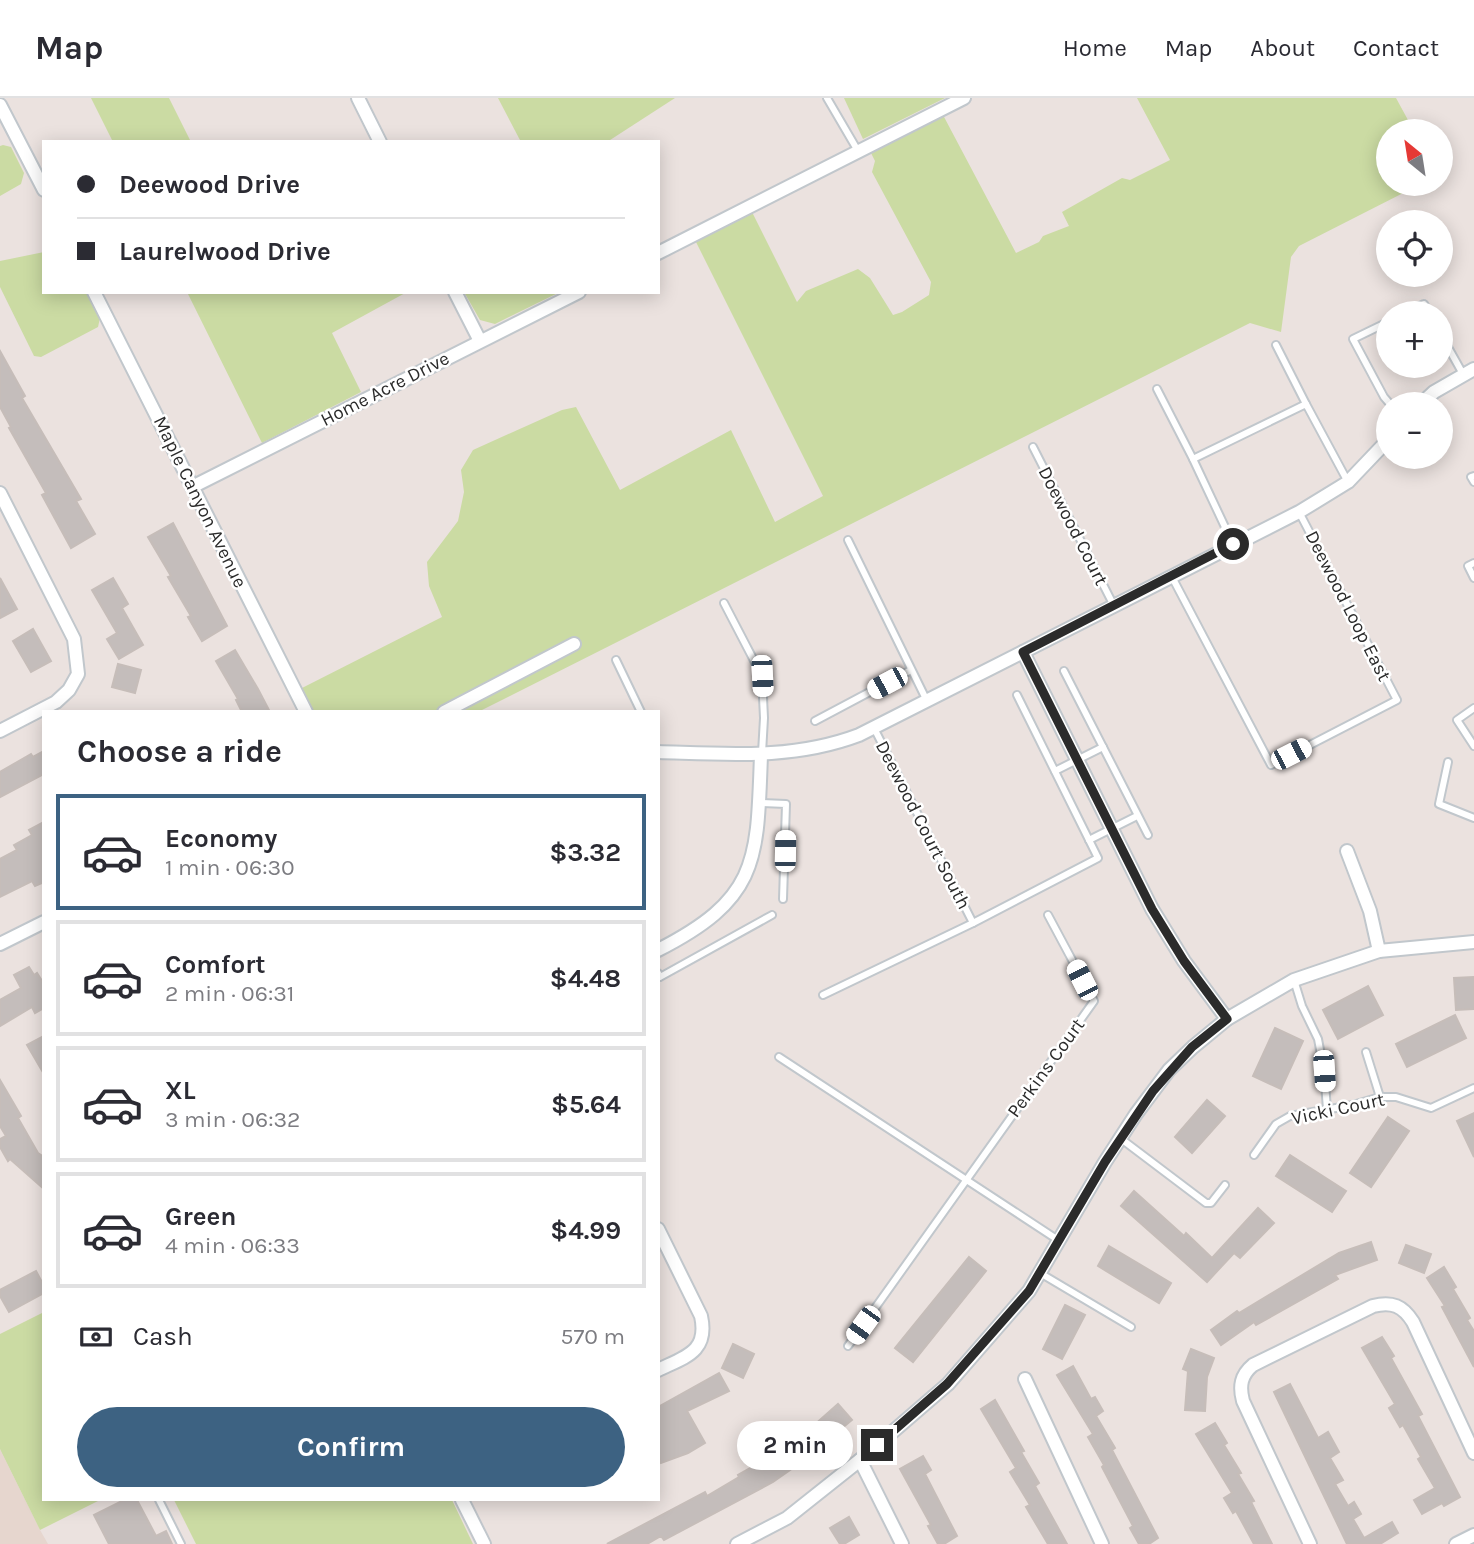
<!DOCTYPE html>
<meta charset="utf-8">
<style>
body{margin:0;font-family:Karla,sans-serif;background:#f2f2f3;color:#2b2b33;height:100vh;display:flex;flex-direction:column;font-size:26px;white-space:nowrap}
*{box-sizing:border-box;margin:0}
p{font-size:23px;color:#7c7c81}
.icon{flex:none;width:38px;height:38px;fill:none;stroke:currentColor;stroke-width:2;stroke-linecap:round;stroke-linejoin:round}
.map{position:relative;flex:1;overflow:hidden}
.panel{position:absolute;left:42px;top:612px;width:618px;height:791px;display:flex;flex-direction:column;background:#fff;border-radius:0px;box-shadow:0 4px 18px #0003}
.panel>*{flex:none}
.hud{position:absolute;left:42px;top:42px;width:618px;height:154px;border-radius:0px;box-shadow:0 4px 18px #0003;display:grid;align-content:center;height:154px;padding:0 35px;background:#fff}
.needle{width:46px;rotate:330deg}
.fabs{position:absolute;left:1376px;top:21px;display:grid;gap:14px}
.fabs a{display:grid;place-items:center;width:77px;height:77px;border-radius:50%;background:#fff;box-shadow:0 4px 18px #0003;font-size:35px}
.end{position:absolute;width:32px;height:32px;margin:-16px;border:9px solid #2b2b2b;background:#fff;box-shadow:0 0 0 4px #fff}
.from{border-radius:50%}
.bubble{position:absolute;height:49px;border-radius:24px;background:#fff;box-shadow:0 4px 18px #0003;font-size:23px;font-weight:700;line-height:49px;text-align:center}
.car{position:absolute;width:21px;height:42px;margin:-21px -10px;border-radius:9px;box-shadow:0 0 5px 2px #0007;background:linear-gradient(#fff 24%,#345 0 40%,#fff 0 76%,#345 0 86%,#fff 0)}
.hud b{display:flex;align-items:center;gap:24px;height:66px;font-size:26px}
.hud b+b{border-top:2px solid #e1e1e2}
.hud i{width:18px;height:18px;background:#2b2b33}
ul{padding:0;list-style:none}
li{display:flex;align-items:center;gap:21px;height:116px;margin:0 14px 10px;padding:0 21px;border:4px solid #e1e1e2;border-radius:0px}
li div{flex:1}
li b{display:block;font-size:26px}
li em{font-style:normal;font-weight:700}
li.on{border-color:#3d6282}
li>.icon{width:63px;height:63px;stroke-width:1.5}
h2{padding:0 35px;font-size:32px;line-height:84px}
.pay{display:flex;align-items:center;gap:18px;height:77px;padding:0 35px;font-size:26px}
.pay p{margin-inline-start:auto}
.cta{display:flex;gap:14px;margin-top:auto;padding:14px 35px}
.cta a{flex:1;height:80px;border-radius:42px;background:#3d6282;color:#fff;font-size:28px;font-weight:700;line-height:80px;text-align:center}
header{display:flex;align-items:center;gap:42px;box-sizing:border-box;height:98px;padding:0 35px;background:#fff;border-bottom:2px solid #e1e1e2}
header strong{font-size:33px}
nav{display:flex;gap:38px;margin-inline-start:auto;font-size:24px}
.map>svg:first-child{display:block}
.education{fill:#e6d6ce}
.green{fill:#cbdba3}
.building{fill:#c4bdbb;stroke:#c6bdb9;stroke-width:2}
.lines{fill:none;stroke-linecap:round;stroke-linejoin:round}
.service-casing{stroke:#c1c7cc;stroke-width:10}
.minor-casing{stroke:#c1c7cc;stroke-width:16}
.service{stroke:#fff;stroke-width:6}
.minor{stroke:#fff;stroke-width:12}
.route{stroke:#2b2b2b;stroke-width:9}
.labels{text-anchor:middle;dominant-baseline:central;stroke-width:5;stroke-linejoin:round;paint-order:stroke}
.street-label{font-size:19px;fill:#2b2b2b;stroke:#fff}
</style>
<header>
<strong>Map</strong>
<nav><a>Home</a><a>Map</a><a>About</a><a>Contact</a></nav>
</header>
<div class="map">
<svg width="1474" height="1446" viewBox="0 0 1474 1446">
<rect width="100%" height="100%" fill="#ebe2df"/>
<polygon class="education" points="0,1351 40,1432 48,1446 0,1446"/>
<g class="green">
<polygon points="91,0 169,0 191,44 113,44"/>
<polygon points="498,0 675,0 607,44 521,44"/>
<polygon points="844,0 945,0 863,41"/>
<polygon points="1137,0 1396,0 1414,33 1388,33 1388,86 1417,86 1413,90 1299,148 1291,159 1281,234 1250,225 478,614 314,614 302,590 442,519 429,488 427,464 458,423 464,394 461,372 473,352 562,312 576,309 620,392 731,332 775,424 823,398 695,142 752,114 797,204 806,193 858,171 870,180 893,217 902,214 929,197 931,184 872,74 875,63 871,55 943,17 1016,155 1039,144 1043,138 1069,128 1062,114 1122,80 1130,82 1170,62"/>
<polygon points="3,47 11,49 24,75 21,86 0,98 0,48"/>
<polygon points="44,154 44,194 86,194 100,220 98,229 41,259 34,258 0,189 0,163"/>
<polygon points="187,194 407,194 332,235 361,294 262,345"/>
<polygon points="464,194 560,194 495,226 480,222"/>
<polygon points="44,1214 44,1402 100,1402 40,1432 0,1351 0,1236"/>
<polygon points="174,1402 452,1402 473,1446 196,1446"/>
</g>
<g class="building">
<polygon points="0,253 25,298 22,300 81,401 76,403 95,436 71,450 42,397 46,395 9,330 11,329 0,309"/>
<polygon points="173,425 227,528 202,543 188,519 191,518 168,479 171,478 148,439"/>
<polygon points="0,480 17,511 0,520"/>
<polygon points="113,480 128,506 122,510 143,547 119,561 107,541 117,535 92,492"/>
<polygon points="33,531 51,563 31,574 13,543"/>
<polygon points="235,552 258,591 270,614 242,614 236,602 238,601 216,563"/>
<polygon points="118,566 141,572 135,595 112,589"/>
<polygon points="44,653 44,676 0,699 0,674 31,656 33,659"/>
<polygon points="44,724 44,784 35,788 32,783 0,799 0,761 17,752 14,747 32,737 29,732"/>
<polygon points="29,869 34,877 37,875 44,886 44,910 35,915 32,909 0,928 0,902 21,890 14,877"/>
<polygon points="1474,879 1474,911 1456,912 1454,880"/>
<polygon points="1368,888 1383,917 1338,941 1323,912"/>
<polygon points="1455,917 1466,940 1407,969 1396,946"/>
<polygon points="1275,930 1303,943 1281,991 1253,978"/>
<polygon points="44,938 44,976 27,947"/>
<polygon points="0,982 21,1018 18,1020 38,1055 44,1059 44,1091 10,1061 8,1063 0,1049 0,1041 6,1038 0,1028"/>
<polygon points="1207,1002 1225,1018 1192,1055 1175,1039"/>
<polygon points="1474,1015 1474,1059 1457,1023"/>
<polygon points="1388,1019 1409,1033 1371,1089 1350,1075"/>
<polygon points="1290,1057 1346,1093 1332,1114 1276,1078"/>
<polygon points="1134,1093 1184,1138 1186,1135 1212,1160 1258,1110 1274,1125 1240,1160 1234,1155 1207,1184 1121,1108"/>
<polygon points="1371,1144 1377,1162 1335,1177 1338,1181 1256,1227 1254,1224 1221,1247 1211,1232 1237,1213 1239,1215 1339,1155"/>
<polygon points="1406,1147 1431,1156 1424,1175 1399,1165"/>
<polygon points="1109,1148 1171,1185 1159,1205 1098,1168"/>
<polygon points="969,1159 986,1173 913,1264 895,1250"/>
<polygon points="1444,1169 1456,1189 1453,1191 1470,1220 1467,1222 1474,1233 1474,1269 1442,1209 1445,1208 1427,1180"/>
<polygon points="36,1173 44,1188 44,1195 9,1214 0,1198 0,1192"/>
<polygon points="1065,1207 1085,1217 1062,1261 1043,1251"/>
<polygon points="1382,1239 1394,1258 1391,1260 1422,1316 1418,1318 1460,1399 1444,1408 1442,1405 1422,1416 1414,1402 1435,1390 1418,1361 1421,1359 1403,1327 1400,1329 1389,1310 1395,1306 1362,1250"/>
<polygon points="733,1246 754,1256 743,1280 722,1270"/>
<polygon points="1191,1251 1214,1260 1207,1279 1205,1313 1185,1312 1188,1273 1183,1271"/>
<polygon points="1073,1268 1091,1301 1095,1299 1103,1313 1096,1318 1115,1350 1112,1352 1158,1440 1149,1446 1139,1446 1130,1430 1133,1428 1102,1369 1104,1367 1088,1339 1093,1336 1057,1277"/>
<polygon points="719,1275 729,1293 687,1313 705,1345 688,1355 661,1365 658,1357 658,1309"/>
<polygon points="1290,1286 1318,1340 1328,1334 1339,1354 1330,1360 1343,1382 1335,1386 1348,1408 1354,1404 1361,1416 1353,1421 1364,1440 1392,1424 1398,1435 1380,1446 1347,1446 1274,1294"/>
<polygon points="995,1302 1024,1353 1021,1354 1039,1385 1035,1388 1067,1446 1048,1446 1026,1409 1030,1407 1010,1374 1016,1370 981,1311"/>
<polygon points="838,1306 852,1322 824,1345 795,1359 800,1365 773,1384 664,1442 661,1438 647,1446 607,1446 705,1394 707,1398 739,1379 738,1377 754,1368 755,1370 793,1342 791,1338 812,1329"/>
<polygon points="1215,1325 1227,1345 1224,1347 1241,1375 1238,1376 1254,1403 1251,1404 1272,1446 1254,1446 1236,1413 1233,1415 1224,1400 1232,1395 1196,1336"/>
<polygon points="923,1358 931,1372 925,1376 957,1438 944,1446 938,1446 928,1428 931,1427 900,1371"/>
<polygon points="124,1402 137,1402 156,1438 166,1433 172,1446 109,1446 94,1417"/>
<polygon points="849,1419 859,1437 844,1446 840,1446 830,1430"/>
</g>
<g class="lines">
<g class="service-casing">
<g id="service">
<polyline points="827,0 858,53"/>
<polyline points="1406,215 1424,206 1429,215"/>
<polyline points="1388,224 1353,241 1384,299 1390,306"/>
<polyline points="1440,235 1463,276"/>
<polyline points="1276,247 1306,306"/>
<polyline points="1157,291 1193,361"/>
<polyline points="1033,349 1114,508"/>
<polyline points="1474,378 1471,379 1474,384"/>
<polyline points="848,442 926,601"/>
<polyline points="1233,446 1193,361 1306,306 1348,384"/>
<polyline points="1474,465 1468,468 1474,480"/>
<polyline points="1172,479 1271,667 1397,602 1299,414"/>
<polyline points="724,505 762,578 764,620 762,655"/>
<polyline points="616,562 641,614"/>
<polyline points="1064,573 1148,737"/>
<polyline points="1474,610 1457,622 1474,648"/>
<polyline points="815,623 911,572"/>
<polyline points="874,630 973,825"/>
<polyline points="1448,664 1439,706 1474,720"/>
<polyline points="1055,673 1103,649"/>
<polyline points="759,705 786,706 783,801"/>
<polyline points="1089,742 1137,718"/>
<polyline points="658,875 660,879 772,817"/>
<polyline points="1294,882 1302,908 1318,941 1324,973 1327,1011"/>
<polyline points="823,897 973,825 1098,760 1017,597"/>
<polyline points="1366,954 1380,999"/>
<polyline points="779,959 1058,1142"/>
<polyline points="1120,1040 1206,1105 1211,1105 1225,1087"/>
<polyline points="1254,1057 1276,1026 1290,1018 1353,1007 1380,999 1396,999 1431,1010 1474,990"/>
<polyline points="1040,1175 1131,1229"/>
<polyline points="848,1248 1094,903 1048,817"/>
<polyline points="159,1402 181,1446"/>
</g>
</g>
<g class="minor-casing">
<g id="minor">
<polyline points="358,0 380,44"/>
<polyline points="0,7 44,92"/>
<polyline points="658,155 964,0"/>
<polyline points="94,194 306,614"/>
<polyline points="455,194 480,243"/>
<polyline points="1421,306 1434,294 1474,271"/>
<polyline points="192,389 579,194"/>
<polyline points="0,395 74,541 78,576 69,592 56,604 0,633"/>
<polyline points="1023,554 1152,811 1184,863 1227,921"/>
<polyline points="444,614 574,546"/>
<path d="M658,654C727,656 793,662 859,637L1299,414L1348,384L1388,342"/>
<polyline points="1347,753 1370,813 1379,853"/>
<polyline points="0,846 44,824"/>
<path d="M658,852C760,800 757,762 761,657"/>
<path d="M658,1131L701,1218C709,1254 685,1259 658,1272"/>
<polyline points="1025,1281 1102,1446"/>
<polyline points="860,1362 902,1446"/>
<polyline points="462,1402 484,1446"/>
<polyline points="737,1446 787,1420 860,1362 948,1286 1029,1193 1105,1064 1136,1016 1169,972 1193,949 1227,921 1294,882 1379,853 1474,844"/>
<path d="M1310,1446L1243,1303C1239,1288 1241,1277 1253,1267L1373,1208C1392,1203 1403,1208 1413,1224L1474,1355"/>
<polyline points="1456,1446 1474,1437"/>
</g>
</g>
<use href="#service" class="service"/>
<use href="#minor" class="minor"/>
</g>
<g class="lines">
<polyline class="route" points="877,1347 947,1286 1029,1193 1105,1064 1153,993 1192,949 1227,921 1184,863 1152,811 1023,554 1233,446"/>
</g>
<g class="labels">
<g class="street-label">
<text transform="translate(385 291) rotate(-27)">Home Acre Drive</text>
<text transform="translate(200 404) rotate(64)">Maple Canyon Avenue</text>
<text transform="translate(1073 428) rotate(63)">Doewood Court</text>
<text transform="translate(1348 508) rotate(63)">Deewood Loop East</text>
<text transform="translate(923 727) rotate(63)">Deewood Court South</text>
<text transform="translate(1046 970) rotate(-54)">Perkins Court</text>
<text transform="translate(1338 1011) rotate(-12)">Vicki Court</text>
</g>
</g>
</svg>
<div class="fabs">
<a><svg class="needle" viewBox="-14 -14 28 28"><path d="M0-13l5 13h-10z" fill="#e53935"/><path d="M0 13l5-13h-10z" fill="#7c7c81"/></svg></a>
<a><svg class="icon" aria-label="locate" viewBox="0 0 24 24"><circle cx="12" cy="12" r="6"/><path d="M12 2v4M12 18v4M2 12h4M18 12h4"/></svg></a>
<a>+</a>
<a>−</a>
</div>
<i class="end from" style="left:1233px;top:446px"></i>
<i class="end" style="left:877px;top:1347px"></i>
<div class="bubble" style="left:737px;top:1323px;width:116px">2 min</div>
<i class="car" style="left:762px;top:578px;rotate:177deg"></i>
<i class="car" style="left:887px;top:585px;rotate:242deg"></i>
<i class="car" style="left:1291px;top:656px;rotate:63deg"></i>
<i class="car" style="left:785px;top:753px;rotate:1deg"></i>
<i class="car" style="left:1082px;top:882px;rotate:333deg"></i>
<i class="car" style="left:1324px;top:973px;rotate:176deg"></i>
<i class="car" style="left:863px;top:1227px;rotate:216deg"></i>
<div class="hud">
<b><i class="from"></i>Deewood Drive</b>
<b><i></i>Laurelwood Drive</b>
</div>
<section class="panel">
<h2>Choose a ride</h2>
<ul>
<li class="on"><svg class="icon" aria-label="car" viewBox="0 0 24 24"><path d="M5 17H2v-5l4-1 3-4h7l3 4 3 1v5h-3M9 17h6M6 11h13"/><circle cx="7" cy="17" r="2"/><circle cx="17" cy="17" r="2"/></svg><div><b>Economy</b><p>1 min · 06:30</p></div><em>$3.32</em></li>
<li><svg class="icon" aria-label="car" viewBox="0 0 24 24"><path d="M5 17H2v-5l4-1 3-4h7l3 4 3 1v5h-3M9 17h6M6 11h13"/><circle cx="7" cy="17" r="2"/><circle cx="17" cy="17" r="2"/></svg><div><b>Comfort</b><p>2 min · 06:31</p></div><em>$4.48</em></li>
<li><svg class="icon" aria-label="car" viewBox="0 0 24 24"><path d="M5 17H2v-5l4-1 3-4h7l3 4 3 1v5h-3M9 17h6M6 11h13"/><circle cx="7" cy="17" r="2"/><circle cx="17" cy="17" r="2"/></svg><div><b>XL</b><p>3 min · 06:32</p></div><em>$5.64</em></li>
<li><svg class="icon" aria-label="car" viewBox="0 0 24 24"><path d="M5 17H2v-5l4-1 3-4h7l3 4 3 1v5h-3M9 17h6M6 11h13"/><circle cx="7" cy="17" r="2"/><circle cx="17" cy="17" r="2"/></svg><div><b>Green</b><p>4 min · 06:33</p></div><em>$4.99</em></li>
</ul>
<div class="pay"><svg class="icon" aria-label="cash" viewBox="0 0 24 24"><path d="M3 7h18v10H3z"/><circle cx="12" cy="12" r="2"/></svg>Cash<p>570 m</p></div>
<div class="cta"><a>Confirm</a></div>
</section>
</div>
